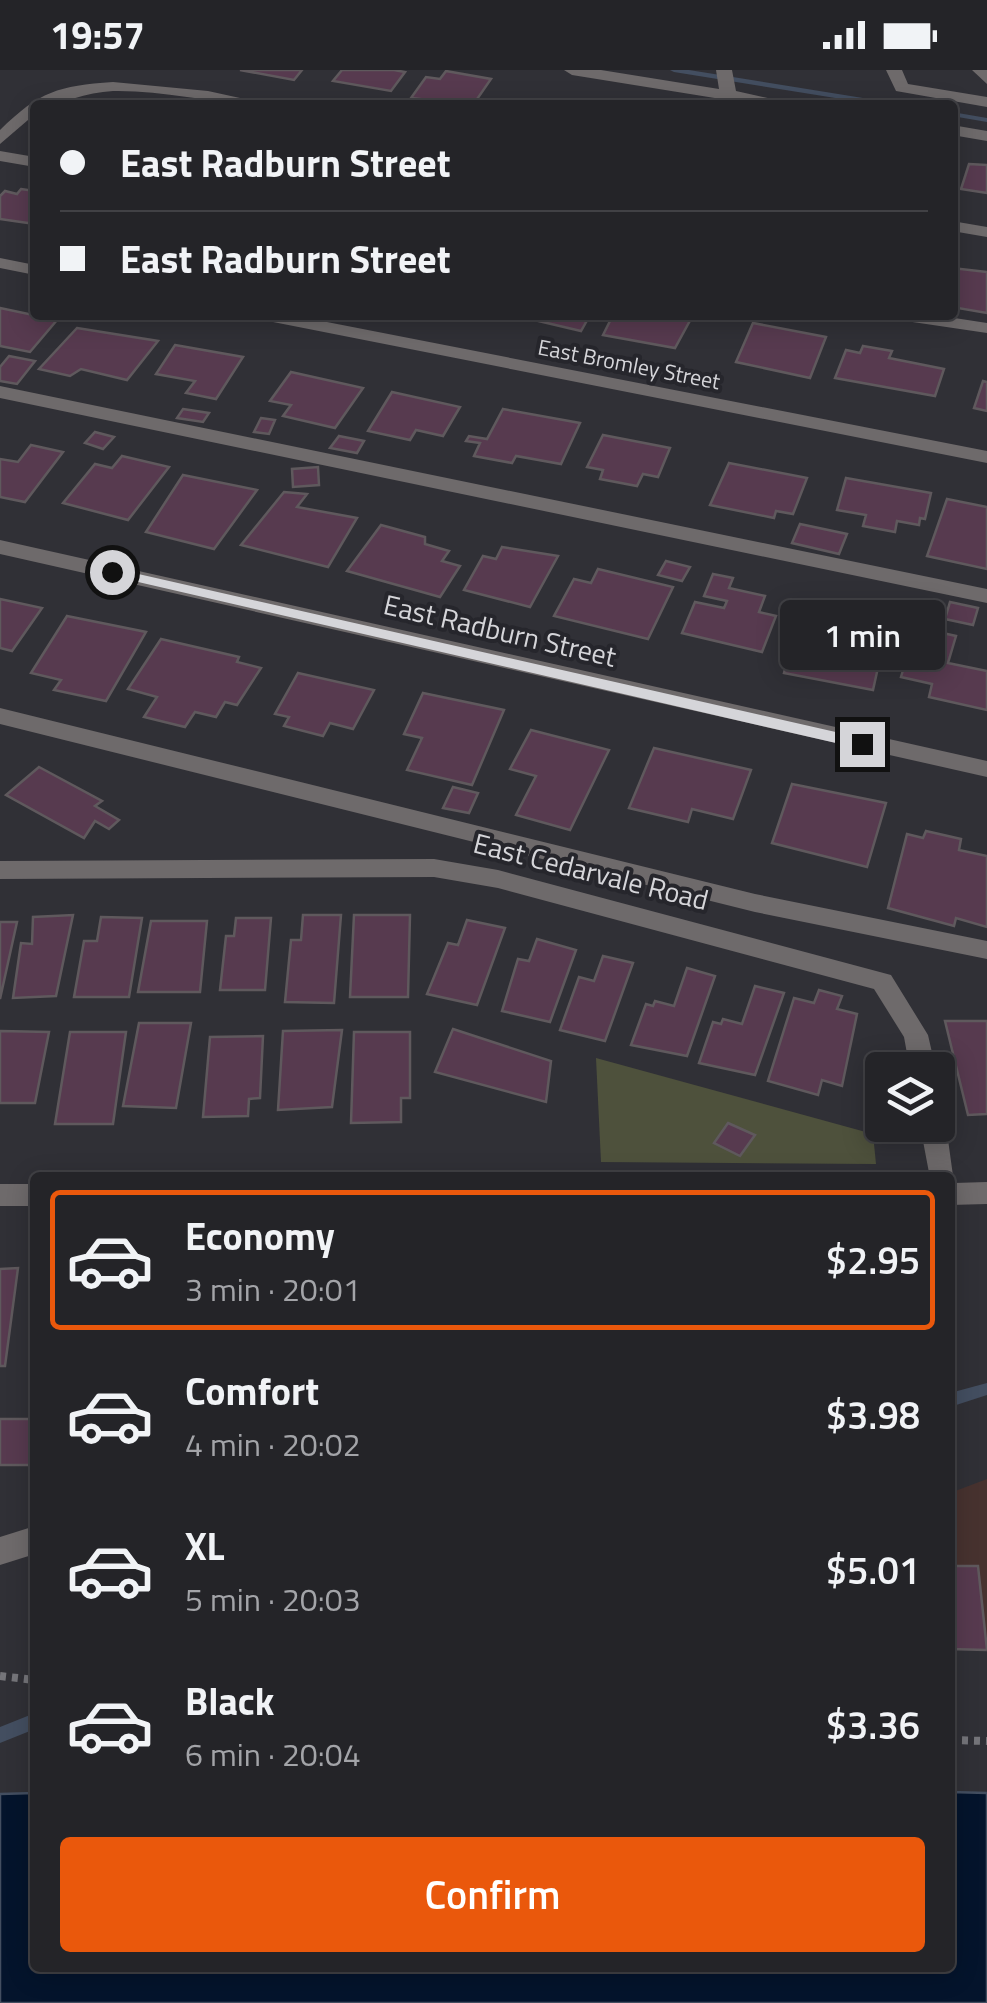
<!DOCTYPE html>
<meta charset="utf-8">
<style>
body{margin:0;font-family:"Titillium Web",sans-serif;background:#303034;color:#f1f3f6;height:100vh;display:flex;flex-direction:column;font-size:38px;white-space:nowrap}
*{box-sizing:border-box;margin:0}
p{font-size:32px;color:#a3a4a8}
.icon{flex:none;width:55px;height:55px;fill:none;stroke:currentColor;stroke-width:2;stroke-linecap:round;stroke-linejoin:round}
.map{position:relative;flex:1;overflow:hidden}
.details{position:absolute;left:30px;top:1102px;width:925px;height:800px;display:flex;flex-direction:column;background:#242428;border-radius:10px;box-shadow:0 5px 25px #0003,0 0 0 2px #414145}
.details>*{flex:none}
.top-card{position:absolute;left:30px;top:30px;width:928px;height:220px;border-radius:10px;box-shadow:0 5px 25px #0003,0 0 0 2px #414145;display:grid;align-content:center;height:220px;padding:0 30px;background:#242428}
.controls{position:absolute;left:865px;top:982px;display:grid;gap:20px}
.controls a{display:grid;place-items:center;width:90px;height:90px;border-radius:10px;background:#242428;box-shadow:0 5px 25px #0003,0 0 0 2px #414145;font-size:50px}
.end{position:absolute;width:45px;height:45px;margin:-22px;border:12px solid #d5d5d9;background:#111;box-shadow:0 0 0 5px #111}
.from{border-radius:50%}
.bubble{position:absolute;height:70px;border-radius:10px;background:#242428;box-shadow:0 5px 25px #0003,0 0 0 2px #414145;font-size:32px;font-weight:600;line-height:70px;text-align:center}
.top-card b{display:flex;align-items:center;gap:35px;height:95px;font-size:38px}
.top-card b+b{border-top:2px solid #414145}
.top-card i{width:25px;height:25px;background:#f1f3f6}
ul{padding:18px 0 0;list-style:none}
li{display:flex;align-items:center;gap:30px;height:140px;margin:0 20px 15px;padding:0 10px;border:5px solid transparent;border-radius:10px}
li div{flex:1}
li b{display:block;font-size:38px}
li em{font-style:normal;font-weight:600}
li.active{border-color:#ea580c}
li>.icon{width:90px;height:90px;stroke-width:1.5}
.cta{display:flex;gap:20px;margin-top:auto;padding:20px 30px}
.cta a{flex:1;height:115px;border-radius:10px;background:#ea580c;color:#fff;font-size:40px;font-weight:600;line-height:115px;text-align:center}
.status{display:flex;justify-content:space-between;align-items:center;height:70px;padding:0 50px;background:#242428;direction:ltr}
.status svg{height:28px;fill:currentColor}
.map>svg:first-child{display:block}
.commercial{fill:#47322f}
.green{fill:#4e513c}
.water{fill:#04142c;stroke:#434e60;stroke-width:2.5}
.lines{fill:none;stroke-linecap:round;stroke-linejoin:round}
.stream{fill:#434e60;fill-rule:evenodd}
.building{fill:#573a4f;stroke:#5f595d;stroke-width:2.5}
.path{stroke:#75757a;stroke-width:8;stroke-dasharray:6 6;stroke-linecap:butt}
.minor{fill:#6e6a6b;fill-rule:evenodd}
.route{fill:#d5d5d9}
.labels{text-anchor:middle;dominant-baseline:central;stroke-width:8;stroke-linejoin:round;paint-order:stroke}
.far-street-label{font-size:22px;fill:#d5d5d9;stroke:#26262c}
.street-label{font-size:28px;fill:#d5d5d9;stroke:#26262c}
</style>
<div class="status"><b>19:57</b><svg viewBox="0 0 49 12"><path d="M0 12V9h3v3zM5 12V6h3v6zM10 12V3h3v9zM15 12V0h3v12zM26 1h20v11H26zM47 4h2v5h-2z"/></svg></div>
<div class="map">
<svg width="987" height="1933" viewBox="0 0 987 1933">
<rect width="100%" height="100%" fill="#303036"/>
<polygon class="commercial" points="987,1409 987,1580 950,1579 950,1423"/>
<polygon class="green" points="596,988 873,1064 876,1094 601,1092"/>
<polygon class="water" points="950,1722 987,1723 987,1933 0,1933 0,1724 35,1723 35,1898 950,1898"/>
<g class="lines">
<g class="stream">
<polygon points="670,0 689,0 894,33 898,35 879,35 674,2"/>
<polygon points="952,42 987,48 987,52 952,46"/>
<polygon points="987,1313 987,1325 950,1337 950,1323"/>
<polygon points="35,1643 35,1659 0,1673 0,1657"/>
</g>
</g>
<g class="building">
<polygon points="240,0 302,0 294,10"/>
<polygon points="342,0 394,0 405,2 391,21 333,11"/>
<polygon points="446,1 491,9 473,35 411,28 426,7 440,9"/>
<polygon points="969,94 987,95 987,123 961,119"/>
<polygon points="21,119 35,121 35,154 0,149 0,126 5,121 17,124"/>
<polygon points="952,198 987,202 987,243 952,237"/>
<polygon points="0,238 57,250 30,282 0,276"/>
<polygon points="513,245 590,245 581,261"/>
<polygon points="613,245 693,245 675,278 603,265"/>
<polygon points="753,253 826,267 810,308 736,292"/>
<polygon points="77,258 158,271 127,310 81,299 70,306 39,299"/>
<polygon points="175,275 243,287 216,329 186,323 195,311 156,304"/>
<polygon points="863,276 892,281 889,288 944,299 935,326 835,308 846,280 860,283"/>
<polygon points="9,286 35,291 17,314 0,311 0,297"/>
<polygon points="291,302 363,318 335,358 283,346 291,335 270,331"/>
<polygon points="983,311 987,312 987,341 974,338"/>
<polygon points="392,322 460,337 443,366 416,360 410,370 368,361"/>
<polygon points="183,339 209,343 203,352 177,348"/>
<polygon points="503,339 580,353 561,394 516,386 512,393 474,386 480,373 466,371 469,366 487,369"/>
<polygon points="261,348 275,350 269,364 254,362"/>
<polygon points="95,362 114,367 103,379 85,373"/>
<polygon points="603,365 670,378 658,407 643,404 637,416 600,409 603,400 587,397"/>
<polygon points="339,366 364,371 357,383 330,378"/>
<polygon points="31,375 63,382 25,432 0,427 0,389 18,392"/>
<polygon points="122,386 169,397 128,450 63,433 95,394 112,398"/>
<polygon points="729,393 807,408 793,444 776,441 774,448 710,435"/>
<polygon points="318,397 319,415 293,417 292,399"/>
<polygon points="183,405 257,420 214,479 146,462"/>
<polygon points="846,408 931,423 925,449 920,448 919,455 897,451 895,462 863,456 866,445 837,440"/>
<polygon points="284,422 307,424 297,437 357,448 328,497 241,475"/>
<polygon points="947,429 987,437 987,499 927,486"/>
<polygon points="800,454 847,464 839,484 792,473"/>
<polygon points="381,455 425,467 425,474 449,481 442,491 460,496 440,527 347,501"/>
<polygon points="502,477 558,486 530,537 464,520 483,486 496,489"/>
<polygon points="666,491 690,497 682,511 658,505"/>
<polygon points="598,499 673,517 648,569 554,546 574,509 591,513"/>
<polygon points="713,504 733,508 729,518 765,526 759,542 776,546 762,582 682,563 695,532 724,538 727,531 704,526"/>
<polygon points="0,529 42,538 12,581 0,578"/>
<polygon points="950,532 978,538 973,555 945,549"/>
<polygon points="67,546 146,562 106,631 54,620 61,610 31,603"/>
<polygon points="816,549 865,558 860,580 881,584 873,620 784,603 796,557 814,559"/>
<polygon points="916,557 956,566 948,593 987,601 987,640 929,627 932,614 901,607"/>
<polygon points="161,569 239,587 237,592 261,598 237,635 225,632 216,647 195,642 185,657 144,647 157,627 128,619"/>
<polygon points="298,603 374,620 353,659 330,653 323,666 284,656 289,647 275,644"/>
<polygon points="423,623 504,640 472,715 407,700 422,668 404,664"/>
<polygon points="531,660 609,680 570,760 516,745 536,706 510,699"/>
<polygon points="654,678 751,700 733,749 692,739 688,752 629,738"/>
<polygon points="39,697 102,731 95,736 119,750 109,759 95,751 84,768 6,725"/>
<polygon points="792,714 886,733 867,797 772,773"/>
<polygon points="453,717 478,723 469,743 443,738"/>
<polygon points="926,761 961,769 959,780 987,786 987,857 956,848 954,856 888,838 907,764 923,768"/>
<polygon points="73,845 56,926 13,928 21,873 32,874 33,847"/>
<polygon points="303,845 341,845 334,933 285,932 291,870 301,870"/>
<polygon points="354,845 410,845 408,927 350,927"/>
<polygon points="101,847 142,848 129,927 74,927 84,871 97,871"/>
<polygon points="236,848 271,848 265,920 220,920 226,866 234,866"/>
<polygon points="467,850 505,858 477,935 427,924 448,873 458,875"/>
<polygon points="151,851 207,851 200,922 138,922"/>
<polygon points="0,852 17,852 0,929"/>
<polygon points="537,869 576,880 550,952 502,941 518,889 529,891"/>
<polygon points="603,886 633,893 605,971 560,960 579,907 594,911"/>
<polygon points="687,898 715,906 687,986 631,975 646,934 653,936 655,931 674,936"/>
<polygon points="755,916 784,923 755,1005 699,993 713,952 721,954 723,949 742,954"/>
<polygon points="819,920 842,926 837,939 857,944 842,1016 822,1010 818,1025 768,1011 794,928 814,933"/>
<polygon points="945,951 987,951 987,1044 968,1045"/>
<polygon points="139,953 191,953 176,1038 123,1036"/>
<polygon points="453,959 551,991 546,1032 435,1002"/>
<polygon points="342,960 332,1037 278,1040 283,961"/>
<polygon points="0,961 49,962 35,1033 0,1033"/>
<polygon points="70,962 126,962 113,1054 55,1054"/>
<polygon points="354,962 410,962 410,1028 401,1028 401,1052 351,1053"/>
<polygon points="263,966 260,1028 249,1029 248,1046 203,1047 210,967"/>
<polygon points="728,1053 755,1065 740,1086 714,1073"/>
<polygon points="18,1198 5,1296 0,1296 0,1199"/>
<rect x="0" y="1349" width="35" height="46"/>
<polygon points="950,1496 978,1496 987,1580 950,1579"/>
</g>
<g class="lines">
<g class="path">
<polyline points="0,1606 35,1610"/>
<polyline points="950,1670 987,1671"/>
</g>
<g class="minor">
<polygon points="564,0 601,0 719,19 716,0 732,0 736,21 799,35 737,31 738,35 722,35 721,29 572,5"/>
<polygon points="886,0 902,0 908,14 987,27 987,37 896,21"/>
<polygon points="972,0 987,0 987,14"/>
<path d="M113,12L208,21L272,35C219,35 166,20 113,21C86,22 61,35 35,35V44L0,74V60C40,21 58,16 113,12Z"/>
<polygon points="952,55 987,61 987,71 952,65"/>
<polygon points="0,81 35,87 35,97 0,91"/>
<polygon points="952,151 987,157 987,167 952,161"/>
<polygon points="0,188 35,195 35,205 0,198"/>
<polygon points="254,245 291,245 987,381 987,393 263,250"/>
<polygon points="890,245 935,245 987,253 987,263 899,250"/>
<polygon points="0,316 987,519 987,533 0,328"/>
<polygon points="0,470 987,691 987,707 0,484"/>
<polygon points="0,638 755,824 987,871 987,889 755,842 0,654"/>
<polygon points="434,789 498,800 891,905 928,965 936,1000 910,1000 904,967 874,919 498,818 434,807 0,809 0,791"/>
<polygon points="938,1046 946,1055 954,1113 987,1112 987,1134 950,1135 950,1108 930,1108 920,1055 938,1055"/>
<rect x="0" y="1114" width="35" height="22"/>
<polygon points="35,1456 35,1484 0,1495 0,1467"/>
</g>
</g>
<polygon class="route" points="112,498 862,668 870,674 862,679 108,505 106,502"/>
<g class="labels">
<g class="far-street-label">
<text transform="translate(629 294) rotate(11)">East Bromley Street</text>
</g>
<g class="street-label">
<text transform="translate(500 560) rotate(13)">East Radburn Street</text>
<text transform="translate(591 801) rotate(14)">East Cedarvale Road</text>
</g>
</g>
</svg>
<div class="controls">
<a><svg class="icon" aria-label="layers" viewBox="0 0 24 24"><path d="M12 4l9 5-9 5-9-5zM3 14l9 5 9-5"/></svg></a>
</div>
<i class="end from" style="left:112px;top:502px"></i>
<i class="end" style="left:862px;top:674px"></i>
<div class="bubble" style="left:780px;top:530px;width:165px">1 min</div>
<div class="top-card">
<b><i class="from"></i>East Radburn Street</b>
<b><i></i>East Radburn Street</b>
</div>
<section class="details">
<ul>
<li class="active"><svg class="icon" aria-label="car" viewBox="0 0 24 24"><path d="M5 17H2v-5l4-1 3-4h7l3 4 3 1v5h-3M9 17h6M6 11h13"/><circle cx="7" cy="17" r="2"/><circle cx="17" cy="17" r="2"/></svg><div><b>Economy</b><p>3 min · 20:01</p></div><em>$2.95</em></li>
<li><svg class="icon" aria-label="car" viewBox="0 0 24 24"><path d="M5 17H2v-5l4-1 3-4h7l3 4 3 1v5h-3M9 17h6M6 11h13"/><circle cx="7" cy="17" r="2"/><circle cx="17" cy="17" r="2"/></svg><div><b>Comfort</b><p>4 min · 20:02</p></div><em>$3.98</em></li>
<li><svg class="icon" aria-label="car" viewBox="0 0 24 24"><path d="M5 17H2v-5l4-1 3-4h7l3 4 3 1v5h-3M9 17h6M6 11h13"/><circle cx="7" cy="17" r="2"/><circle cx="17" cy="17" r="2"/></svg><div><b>XL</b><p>5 min · 20:03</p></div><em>$5.01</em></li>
<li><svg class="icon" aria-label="car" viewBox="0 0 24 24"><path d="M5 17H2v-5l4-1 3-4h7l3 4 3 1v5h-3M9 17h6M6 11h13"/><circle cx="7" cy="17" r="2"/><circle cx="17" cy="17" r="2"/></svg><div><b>Black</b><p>6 min · 20:04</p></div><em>$3.36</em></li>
</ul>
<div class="cta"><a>Confirm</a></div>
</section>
</div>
